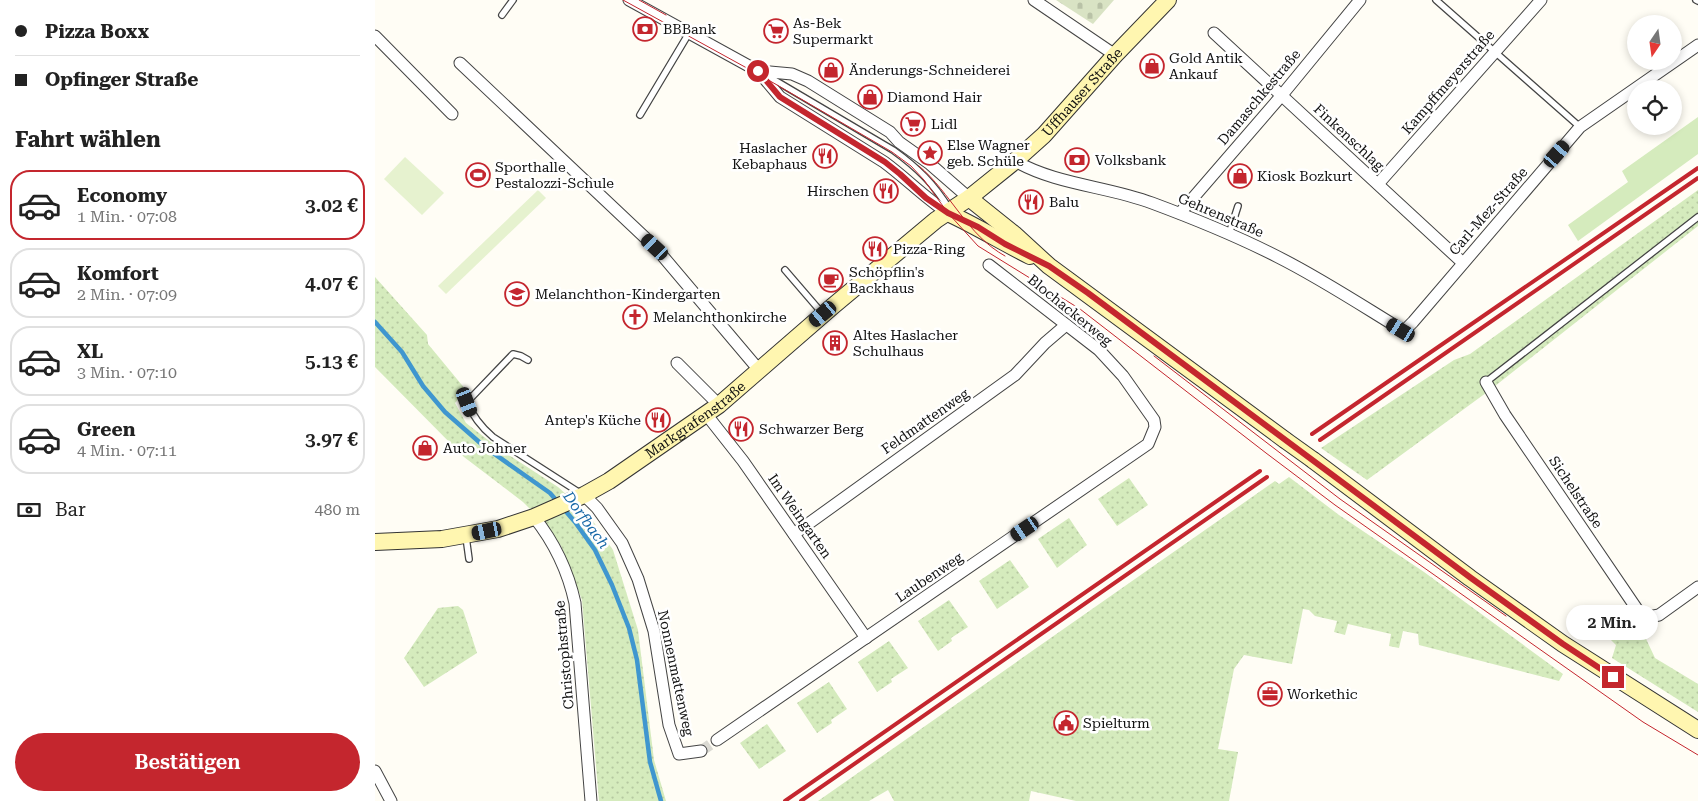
<!DOCTYPE html>
<html lang="de">
<meta charset="utf-8">
<style>
body{margin:0;font-family:"Roboto Serif",serif;background:#f6f6f6;color:#222;height:100vh;display:flex;flex-direction:column;font-size:19px;white-space:nowrap}
*{box-sizing:border-box;margin:0}
p{font-size:16px;color:#767676}
.icon{flex:none;width:28px;height:28px;fill:none;stroke:currentColor;stroke-width:2;stroke-linecap:round;stroke-linejoin:round}
.map{position:relative;flex:1;overflow:hidden}
.details{display:flex;flex-direction:column;background:#fff;width:375px}
.details>*{flex:none}
.top-card{display:grid;align-content:center;height:110px;padding:0 15px;background:#fff}
.needle{width:32px;rotate:193deg}
.buttons{position:absolute;left:1252px;top:15px;display:grid;gap:10px}
.buttons a{display:grid;place-items:center;width:55px;height:55px;border-radius:50%;background:#fff;box-shadow:0 2px 8px #0003;font-size:25px}
.end{position:absolute;width:22px;height:22px;margin:-11px;border:6px solid #c4262e;background:#fff;box-shadow:0 0 0 2px #fff}
.from{border-radius:50%}
.bubble{position:absolute;height:35px;border-radius:18px;background:#fff;box-shadow:0 2px 8px #0003;font-size:16px;font-weight:600;line-height:35px;text-align:center}
.car{position:absolute;width:15px;height:30px;margin:-15px -8px;border-radius:6px;box-shadow:0 0 4px 1px #0007;background:linear-gradient(#222 24%,#8ab4d8 0 40%,#222 0 76%,#8ab4d8 0 86%,#222 0)}
.top-card b{display:flex;align-items:center;gap:18px;height:48px;font-size:19px}
.top-card b+b{border-top:1px solid #e0e0e0}
.top-card i{width:12px;height:12px;background:#222}
ul{padding:0;list-style:none}
li{display:flex;align-items:center;gap:15px;height:70px;margin:0 10px 8px;padding:0 5px;border:2px solid #e0e0e0;border-radius:20px}
li div{flex:1}
li b{display:block;font-size:19px}
li em{font-style:normal;font-weight:600}
li.on{border-color:#c4262e}
li>.icon{width:45px;height:45px;stroke-width:1.5}
h2{padding:0 15px;font-size:22px;line-height:60px}
.pay{display:flex;align-items:center;gap:12px;height:55px;padding:0 15px;font-size:19px}
.pay p{margin-inline-start:auto}
.action{display:flex;gap:10px;margin-top:auto;padding:10px 15px}
.action a{flex:1;height:58px;border-radius:30px;background:#c4262e;color:#fff;font-size:20px;font-weight:600;line-height:58px;text-align:center}
main{display:flex;flex:1;min-height:0}
.map>svg:first-child{display:block}
.grass{fill:url(#grass-dots)}
.cemetery{fill:url(#cemetery-stones)}
.garden{fill:#d5ebbd}
.pitch{fill:#e6f2cf}
.lines{fill:none;stroke-linecap:round;stroke-linejoin:round}
.stream{stroke:#3f96cf;stroke-width:4.5}
.street-tunnel{stroke:#dbdad3;stroke-width:11;stroke-dasharray:11 5.5;stroke-linecap:butt}
.lane-casing{stroke:#444;stroke-width:8}
.street-casing{stroke:#444;stroke-width:13}
.secondary-casing{stroke:#333;stroke-width:18}
.lane{stroke:#fff;stroke-width:5.5}
.street{stroke:#fff;stroke-width:11}
.secondary{stroke:#fff6b0;stroke-width:16}
.tram{stroke:#c4262e;stroke-width:1}
.rail{stroke:#c4262e;stroke-width:4}
.secondary-bridge-casing{stroke:#333;stroke-width:18;stroke-linecap:butt}
.secondary-bridge{stroke:#fff6b0;stroke-width:16}
.route{stroke:#c4262e;stroke-width:6}
.labels{text-anchor:middle;dominant-baseline:central;stroke-width:5;stroke-linejoin:round;paint-order:stroke}
.poi-label{font-size:14px;fill:#111;stroke:#fff;text-anchor:start}
.street-label{font-size:14px;fill:#111;stroke:#fff}
.water-label{font-size:15px;font-style:italic;fill:#1768a6;stroke:#fff}
</style>
<main>
<section class="details">
<div class="top-card">
<b><i class="from"></i>Pizza Boxx</b>
<b><i></i>Opfinger Straße</b>
</div>
<h2>Fahrt wählen</h2>
<ul>
<li class="on"><svg class="icon" aria-label="car" viewBox="0 0 24 24"><path d="M5 17H2v-5l4-1 3-4h7l3 4 3 1v5h-3M9 17h6M6 11h13"/><circle cx="7" cy="17" r="2"/><circle cx="17" cy="17" r="2"/></svg><div><b>Economy</b><p>1 Min. · 07:08</p></div><em>3.02 €</em></li>
<li><svg class="icon" aria-label="car" viewBox="0 0 24 24"><path d="M5 17H2v-5l4-1 3-4h7l3 4 3 1v5h-3M9 17h6M6 11h13"/><circle cx="7" cy="17" r="2"/><circle cx="17" cy="17" r="2"/></svg><div><b>Komfort</b><p>2 Min. · 07:09</p></div><em>4.07 €</em></li>
<li><svg class="icon" aria-label="car" viewBox="0 0 24 24"><path d="M5 17H2v-5l4-1 3-4h7l3 4 3 1v5h-3M9 17h6M6 11h13"/><circle cx="7" cy="17" r="2"/><circle cx="17" cy="17" r="2"/></svg><div><b>XL</b><p>3 Min. · 07:10</p></div><em>5.13 €</em></li>
<li><svg class="icon" aria-label="car" viewBox="0 0 24 24"><path d="M5 17H2v-5l4-1 3-4h7l3 4 3 1v5h-3M9 17h6M6 11h13"/><circle cx="7" cy="17" r="2"/><circle cx="17" cy="17" r="2"/></svg><div><b>Green</b><p>4 Min. · 07:11</p></div><em>3.97 €</em></li>
</ul>
<div class="pay"><svg class="icon" aria-label="cash" viewBox="0 0 24 24"><path d="M3 7h18v10H3z"/><circle cx="12" cy="12" r="2"/></svg>Bar<p>480 m</p></div>
<div class="action"><a>Bestätigen</a></div>
</section>
<div class="map">
<svg width="1323" height="801" viewBox="0 0 1323 801">
<defs>
<pattern id="grass-dots" width="8" height="8" patternUnits="userSpaceOnUse" patternTransform="scale(1.25)"><rect width="8" height="8" fill="#d5ebbd"/><path d="M2 2h.1M6 6h.1" fill="none" stroke="#b6c8a1" stroke-width="1.8" stroke-linecap="round"/></pattern>
<pattern id="cemetery-stones" width="16" height="16" patternUnits="userSpaceOnUse" patternTransform="scale(1.25)"><rect width="16" height="16" fill="#d9e3c4"/><path d="M2 7V4a2 2 0 0 1 4 0v3zM10 15v-3a2 2 0 0 1 4 0v3z" fill="#b9c2a7"/></pattern>
</defs>
<rect width="100%" height="100%" fill="#fffdf5"/>
<g class="grass">
<polygon points="1323,190 1323,226 1115,390 992,480 946,448 1079,360 1095,354"/>
<polygon points="0,277 52,335 53,344 91,390 80,403 91,423 126,450 183,487 213,514 238,550 263,630 279,760 291,801 224,801 207,600 186,546 171,525 148,502 89,457 0,367"/>
<polygon points="914,477 964,515 1049,572 1188,674 1184,681 1044,645 1043,634 1028,631 1024,648 1014,646 1016,634 973,624 970,635 959,632 962,621 940,616 934,610 928,609 917,664 869,655 859,669 843,749 863,752 854,801 701,801 656,791 654,801 519,801 513,790 494,801 443,801 900,481 904,484"/>
<polygon points="754,478 773,505 742,526 723,499"/>
<polygon points="694,518 712,545 682,568 663,539"/>
<polygon points="635,560 654,587 622,609 604,581"/>
<polygon points="574,600 593,627 576,638 577,641 563,651 543,621"/>
<polygon points="83,606 88,610 102,653 49,687 29,658 63,608"/>
<polygon points="1255,618 1264,624 1280,658 1323,684 1323,712 1237,658 1241,645 1229,633"/>
<polygon points="514,641 533,668 516,679 517,682 502,692 483,662"/>
<polygon points="454,682 472,709 456,720 457,723 442,733 422,703"/>
<polygon points="392,724 411,751 384,769 365,743"/>
</g>
<polygon class="cemetery" points="681,0 739,0 718,24"/>
<polygon class="garden" points="1323,117 1323,154 1203,241 1193,225 1253,182 1247,171"/>
<g class="pitch">
<polygon points="30,157 69,193 47,215 9,179"/>
<polygon points="163,190 171,198 71,294 63,286"/>
</g>
<g class="lines">
<polyline class="stream" points="0,322 27,352 48,386 70,412 111,448 175,493 200,522 220,550 237,585 254,628 262,660 275,762 286,801"/>
<polyline class="street-tunnel" points="326,751 342,740"/>
<g class="lane-casing">
<g id="lane">
<polyline points="1061,0 1205,127"/>
<polyline points="1321,0 1323,1"/>
<polyline points="127,15 138,0"/>
<path d="M391,75L518,150C543,168 559,184 575,210"/>
<polyline points="265,115 314,33"/>
<polyline points="854,234 863,206"/>
<polyline points="410,270 447,313"/>
<path d="M153,360L146,356L138,354L92,402C98,417 106,427 118,437L205,493"/>
<polyline points="1111,382 1323,217"/>
<polyline points="91,537 94,559"/>
</g>
</g>
<g class="street-casing">
<g id="street">
<path d="M254,0L383,71L405,97L509,162C532,179 550,198 573,213"/>
<polyline points="659,0 740,55"/>
<polyline points="839,33 1088,263"/>
<polyline points="0,36 77,114"/>
<polyline points="85,63 280,247 384,370"/>
<polyline points="383,71 417,74 433,81 515,132 524,142 555,164 594,198"/>
<path d="M640,161C682,185 732,186 777,203C820,219 862,236 903,257C945,278 986,305 1027,330L1031,329L1038,322L1205,127L1323,45"/>
<polyline points="1003,184 1166,0"/>
<polyline points="805,213 907,95 985,0"/>
<polyline points="302,363 344,405"/>
<polyline points="1111,382 1130,415 1268,618 1284,615 1323,587"/>
<polyline points="331,414 368,461 491,638"/>
<polyline points="209,495 222,508 247,543 263,579 279,631 294,725 304,754 326,751"/>
<path d="M159,517C179,542 193,571 200,603L216,801"/>
<polyline points="419,534 640,375 670,343 691,325"/>
<polyline points="342,740 773,444 780,427 779,420 748,376 724,350 614,265"/>
<polyline points="0,771 16,801"/>
</g>
</g>
<g class="secondary-casing">
<g id="secondary">
<polyline points="594,198 639,234 674,266 910,440"/>
<path d="M573,213C601,226 627,242 655,256"/>
<polyline points="938,460 1095,578 1188,644 1323,730"/>
<path id="s1" d="M0,542L67,539L123,529L159,517L209,495L234,481L344,405L458,306L561,220L594,198L640,161L669,135L740,55L793,0"/>
</g>
</g>
<use href="#lane" class="lane"/>
<use href="#street" class="street"/>
<use href="#secondary" class="secondary"/>
<g class="tram">
<polyline points="248,0 390,78 517,152 536,166 549,180 573,213 603,246 705,309 891,453 960,505 1268,722 1323,755"/>
<polyline points="264,0 291,15"/>
<path d="M544,166C576,193 592,235 630,256"/>
<polyline points="779,356 965,499 1131,616"/>
</g>
<g class="rail">
<polyline points="937,434 1323,168"/>
<polyline points="945,440 1323,178"/>
<polyline points="410,801 885,471"/>
<polyline points="426,801 892,477"/>
</g>
<g class="secondary-bridge-casing">
<polyline id="secondary-bridge" points="910,440 938,460"/>
</g>
<use href="#secondary-bridge" class="secondary-bridge"/>
</g>
<g class="lines">
<polyline class="route" points="383,71 405,97 510,162 525,174 551,198 573,213 603,227 630,244 674,266 713,293 1096,578 1188,644 1238,677"/>
</g>
<defs>
<g id="bank-ring" transform="scale(1.25)"><circle r="9.5" fill="#fff" stroke="#c4262e" stroke-width="1.5"/><path d="M-6-4H6V4H-6ZM0-2.3a2.3 2.3 0 1 0 0 4.6a2.3 2.3 0 1 0 0-4.6Z" fill="#c4262e"/></g>
<g id="supermarket-ring" transform="scale(1.25)"><circle r="9.5" fill="#fff" stroke="#c4262e" stroke-width="1.5"/><path d="M-6-5.5h2.5l.6 2H6L4.5 2H-2.5L-4.4-4H-6ZM-1.5 3.2a1.3 1.3 0 1 0 .1 0ZM3 3.2a1.3 1.3 0 1 0 .1 0Z" fill="#c4262e"/></g>
<g id="shop-ring" transform="scale(1.25)"><circle r="9.5" fill="#fff" stroke="#c4262e" stroke-width="1.5"/><path d="M-5-2.5h2.3a2.7 3.5 0 0 1 5.4 0H5L5.5 6h-11ZM-1.5-2.5h3a1.5 2.3 0 0 0-3 0Z" fill="#c4262e"/></g>
<g id="sight-ring" transform="scale(1.25)"><circle r="9.5" fill="#fff" stroke="#c4262e" stroke-width="1.5"/><path d="M0-6L1.8-2.2L6-1.7L2.9 1.2L3.7 5.4L0 3.3L-3.7 5.4L-2.9 1.2L-6-1.7L-1.8-2.2Z" fill="#c4262e"/></g>
<g id="restaurant-ring" transform="scale(1.25)"><circle r="9.5" fill="#fff" stroke="#c4262e" stroke-width="1.5"/><path d="M-5-6h1v4h1v-4h1v4h1v-4h1v5L-1.5 .5V6h-2V.5L-5-1ZM5-6V6H3V1.5H1.5Q1.5-4 5-6Z" fill="#c4262e"/></g>
<g id="stadium-ring" transform="scale(1.25)"><circle r="9.5" fill="#fff" stroke="#c4262e" stroke-width="1.5"/><path d="M0-5a6.5 5 0 1 0 0 10a6.5 5 0 1 0 0-10ZM-3.5-1.8h7v3.6h-7Z" fill="#c4262e"/></g>
<g id="cafe-ring" transform="scale(1.25)"><circle r="9.5" fill="#fff" stroke="#c4262e" stroke-width="1.5"/><path d="M-5.5-4.5H6V0H3Q3 3.5 0 3.5H-2.5Q-5.5 3.5-5.5 0ZM3-3.2v2h1.7v-2ZM-6 4.5H4V6H-6Z" fill="#c4262e"/></g>
<g id="school-ring" transform="scale(1.25)"><circle r="9.5" fill="#fff" stroke="#c4262e" stroke-width="1.5"/><path d="M0-5L7-2L0 1L-7-2ZM-4 1L0 2.5L4 1V4Q0 6-4 4Z" fill="#c4262e"/></g>
<g id="church-ring" transform="scale(1.25)"><circle r="9.5" fill="#fff" stroke="#c4262e" stroke-width="1.5"/><path d="M-1.2-6h2.4v3.5h3.3v2.4h-3.3V6h-2.4V-.1h-3.3v-2.4h3.3Z" fill="#c4262e"/></g>
<g id="building-ring" transform="scale(1.25)"><circle r="9.5" fill="#fff" stroke="#c4262e" stroke-width="1.5"/><path d="M-4-6H4V6H1V3H-1V6H-4ZM-2.5-4.3h1.7v1.8h-1.7ZM.8-4.3h1.7v1.8H.8ZM-2.5-1h1.7V.8h-1.7ZM.8-1h1.7V.8H.8Z" fill="#c4262e"/></g>
<g id="office-ring" transform="scale(1.25)"><circle r="9.5" fill="#fff" stroke="#c4262e" stroke-width="1.5"/><path d="M-6-3h4V-5.5h4V-3h4V5H-6ZM-1-4.5V-3h2v-1.5ZM-6 0V1H6V0Z" fill="#c4262e"/></g>
<g id="civic-ring" transform="scale(1.25)"><circle r="9.5" fill="#fff" stroke="#c4262e" stroke-width="1.5"/><path d="M-.6-6.5H3V-4.5H.6V-3L4-1V1h2V6H-6V1h2V-1L-.6-3ZM-1.2 2.5V6h2.4V2.5Z" fill="#c4262e"/></g>
</defs>
<g fill-rule="evenodd">
<use href="#bank-ring" x="270" y="29"/>
<use href="#supermarket-ring" x="401" y="31"/>
<use href="#shop-ring" x="777" y="66"/>
<use href="#shop-ring" x="456" y="70"/>
<use href="#shop-ring" x="495" y="97"/>
<use href="#supermarket-ring" x="538" y="124"/>
<use href="#sight-ring" x="555" y="153"/>
<use href="#restaurant-ring" x="450" y="156"/>
<use href="#bank-ring" x="702" y="160"/>
<use href="#stadium-ring" x="103" y="175"/>
<use href="#shop-ring" x="865" y="176"/>
<use href="#restaurant-ring" x="511" y="191"/>
<use href="#restaurant-ring" x="656" y="202"/>
<use href="#restaurant-ring" x="500" y="249"/>
<use href="#cafe-ring" x="456" y="280"/>
<use href="#school-ring" x="142" y="294"/>
<use href="#church-ring" x="260" y="317"/>
<use href="#building-ring" x="460" y="343"/>
<use href="#restaurant-ring" x="283" y="420"/>
<use href="#restaurant-ring" x="366" y="429"/>
<use href="#shop-ring" x="50" y="448"/>
<use href="#office-ring" x="895" y="694"/>
<use href="#civic-ring" x="691" y="723"/>
</g>
<g class="labels">
<g class="poi-label">
<text x="418" y="23">As-Bek<tspan x="418" dy="16">Supermarkt</tspan></text>
<text x="288" y="29">BBBank</text>
<text x="794" y="58">Gold Antik<tspan x="794" dy="16">Ankauf</tspan></text>
<text x="474" y="70">Änderungs-Schneiderei</text>
<text x="512" y="97">Diamond Hair</text>
<text x="556" y="124">Lidl</text>
<text x="572" y="145">Else Wagner<tspan x="572" dy="16">geb. Schüle</tspan></text>
<text x="432" y="148" text-anchor="end">Haslacher<tspan x="432" dy="16">Kebaphaus</tspan></text>
<text x="720" y="160">Volksbank</text>
<text x="120" y="167">Sporthalle<tspan x="120" dy="16">Pestalozzi-Schule</tspan></text>
<text x="882" y="176">Kiosk Bozkurt</text>
<text x="494" y="191" text-anchor="end">Hirschen</text>
<text x="674" y="202">Balu</text>
<text x="518" y="249">Pizza-Ring</text>
<text x="474" y="272">Schöpflin's<tspan x="474" dy="16">Backhaus</tspan></text>
<text x="160" y="294">Melanchthon-Kindergarten</text>
<text x="278" y="317">Melanchthonkirche</text>
<text x="478" y="335">Altes Haslacher<tspan x="478" dy="16">Schulhaus</tspan></text>
<text x="266" y="420" text-anchor="end">Antep's Küche</text>
<text x="384" y="429">Schwarzer Berg</text>
<text x="68" y="448">Auto Johner</text>
<text x="912" y="694">Workethic</text>
<text x="708" y="723">Spielturm</text>
</g>
<g class="street-label">
<text transform="translate(1073 82) rotate(-49)">Kampffmeyerstraße</text>
<text stroke="none"><textPath href="#s1" startOffset="859">Uffhauser Straße</textPath></text>
<text transform="translate(884 97) rotate(-50)">Damaschkestraße</text>
<text transform="translate(974 137) rotate(43)">Finkenschlag</text>
<text transform="translate(1113 211) rotate(-49)">Carl-Mez-Straße</text>
<text transform="translate(846 215) rotate(23)">Gehrenstraße</text>
<text transform="translate(695 310) rotate(39)">Blochackerweg</text>
<text stroke="none"><textPath href="#s1" startOffset="351">Markgrafenstraße</textPath></text>
<text transform="translate(550 421) rotate(-35)">Feldmattenweg</text>
<text transform="translate(1201 492) rotate(56)">Sichelstraße</text>
<text transform="translate(425 516) rotate(55)">Im Weingarten</text>
<text transform="translate(554 577) rotate(-34)">Laubenweg</text>
<text transform="translate(189 655) rotate(-95)">Christophstraße</text>
<text transform="translate(301 673) rotate(78)">Nonnenmattenweg</text>
</g>
<g class="water-label">
<text transform="translate(211 520) rotate(54)">Dorfbach</text>
</g>
</g>
</svg>
<div class="buttons">
<a><svg class="needle" viewBox="-14 -14 28 28"><path d="M0-13l5 13h-10z" fill="#e53935"/><path d="M0 13l5-13h-10z" fill="#767676"/></svg></a>
<a><svg class="icon" aria-label="locate" viewBox="0 0 24 24"><circle cx="12" cy="12" r="6"/><path d="M12 2v4M12 18v4M2 12h4M18 12h4"/></svg></a>
</div>
<i class="end from" style="left:383px;top:71px"></i>
<i class="end" style="left:1238px;top:677px"></i>
<div class="bubble" style="left:1191px;top:605px;width:92px">2 Min.</div>
<i class="car" style="left:1182px;top:154px;rotate:41deg"></i>
<i class="car" style="left:280px;top:247px;rotate:313deg"></i>
<i class="car" style="left:448px;top:314px;rotate:230deg"></i>
<i class="car" style="left:1026px;top:330px;rotate:301deg"></i>
<i class="car" style="left:92px;top:402px;rotate:159deg"></i>
<i class="car" style="left:650px;top:529px;rotate:236deg"></i>
<i class="car" style="left:112px;top:531px;rotate:258deg"></i>
</div>
</main>
